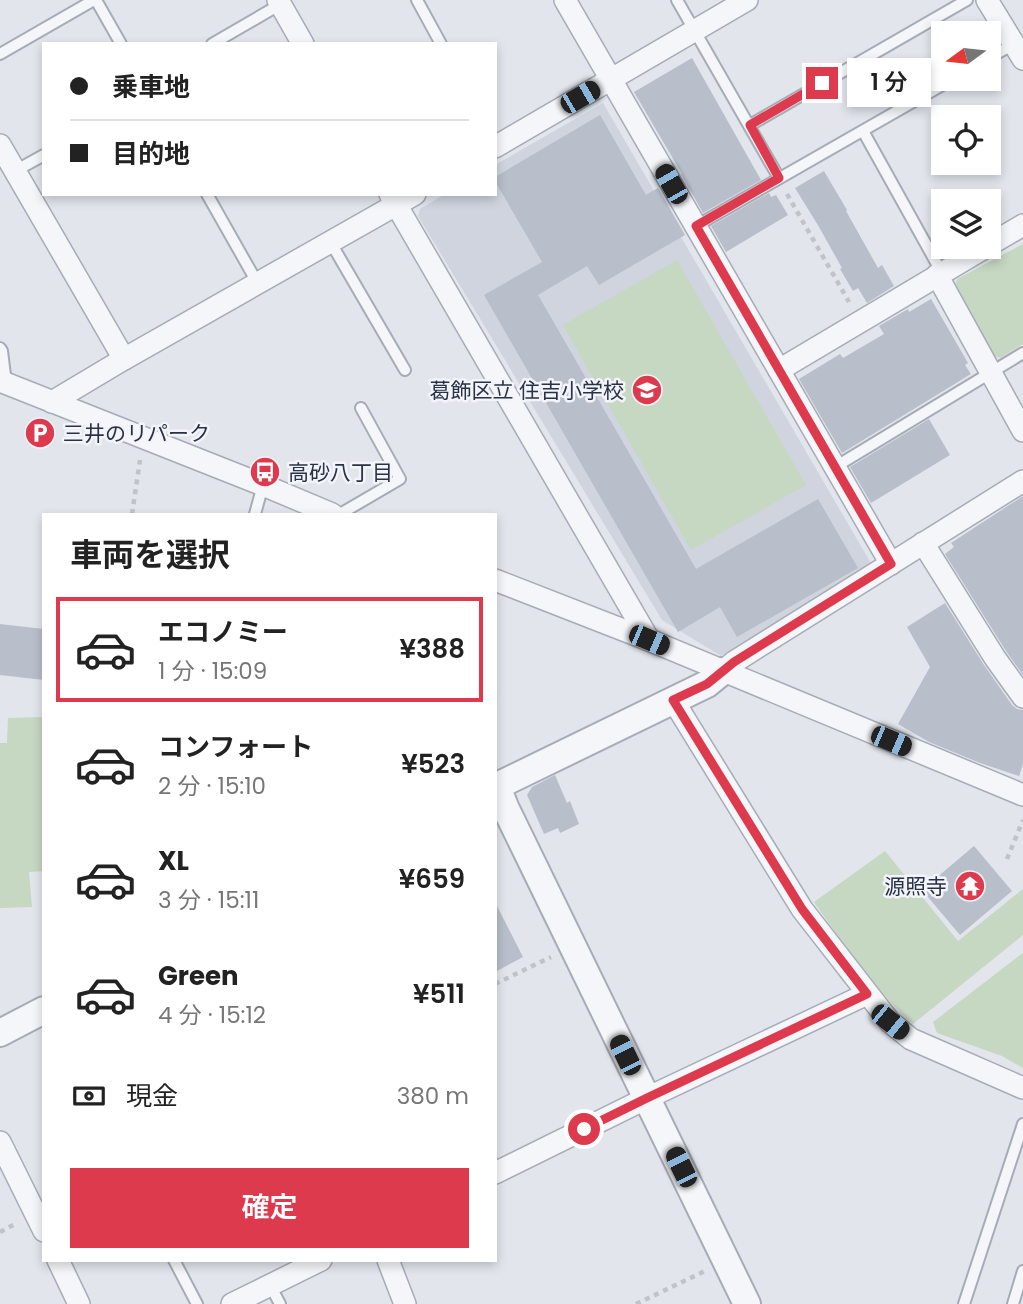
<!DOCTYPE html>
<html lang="ja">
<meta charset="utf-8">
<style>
body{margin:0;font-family:Poppins,"Noto Sans JP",sans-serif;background:#f2f2f2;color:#222;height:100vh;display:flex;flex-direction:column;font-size:26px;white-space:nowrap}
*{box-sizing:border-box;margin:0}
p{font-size:23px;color:#767676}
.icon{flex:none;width:38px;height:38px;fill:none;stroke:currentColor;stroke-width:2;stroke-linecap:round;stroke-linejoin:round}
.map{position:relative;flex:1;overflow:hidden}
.details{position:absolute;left:42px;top:513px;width:455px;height:749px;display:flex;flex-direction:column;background:#fff;border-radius:0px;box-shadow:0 4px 10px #0003}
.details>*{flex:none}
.hud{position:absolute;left:42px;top:42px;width:455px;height:154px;border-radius:0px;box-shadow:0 4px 10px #0003;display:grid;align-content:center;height:154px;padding:0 28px;background:#fff}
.needle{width:46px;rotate:255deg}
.fabs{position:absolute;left:931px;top:21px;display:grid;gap:14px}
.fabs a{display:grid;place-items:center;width:70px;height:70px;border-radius:0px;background:#fff;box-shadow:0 4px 10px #0003;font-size:35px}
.end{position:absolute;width:32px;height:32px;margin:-16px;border:9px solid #de3a4d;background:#fff;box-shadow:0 0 0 4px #fff}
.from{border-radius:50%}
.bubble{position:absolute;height:49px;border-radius:0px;background:#fff;box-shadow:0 4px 10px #0003;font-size:23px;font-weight:600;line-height:49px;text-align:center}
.car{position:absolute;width:21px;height:42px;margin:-21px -10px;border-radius:9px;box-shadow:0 0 5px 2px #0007;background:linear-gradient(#222 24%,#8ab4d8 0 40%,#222 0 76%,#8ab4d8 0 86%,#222 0)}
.hud b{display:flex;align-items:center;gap:24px;height:66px;font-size:26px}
.hud b+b{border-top:2px solid #e0e0e0}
.hud i{width:18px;height:18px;background:#222}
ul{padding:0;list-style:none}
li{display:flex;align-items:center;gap:21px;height:105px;margin:0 14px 10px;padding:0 14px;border:4px solid transparent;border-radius:0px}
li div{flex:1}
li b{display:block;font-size:26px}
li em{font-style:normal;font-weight:600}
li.active{border-color:#de3a4d}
li>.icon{width:63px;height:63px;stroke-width:1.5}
h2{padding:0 28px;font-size:32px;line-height:84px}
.pay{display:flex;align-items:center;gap:18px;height:77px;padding:0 28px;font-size:26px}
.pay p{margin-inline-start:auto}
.action{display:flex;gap:14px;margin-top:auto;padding:14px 28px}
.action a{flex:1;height:80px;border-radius:0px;background:#de3a4d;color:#fff;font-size:28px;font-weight:600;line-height:80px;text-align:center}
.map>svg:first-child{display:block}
.built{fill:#cfd4de}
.green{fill:#c6d7c2}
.building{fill:#b8beca}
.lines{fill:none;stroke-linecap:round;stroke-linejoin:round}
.service-casing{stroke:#a6acb7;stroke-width:14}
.minor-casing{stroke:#a6acb7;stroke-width:24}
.tertiary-casing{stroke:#a6acb7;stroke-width:30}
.path{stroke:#c0c3ca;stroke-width:4.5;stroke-dasharray:5 5;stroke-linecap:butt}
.service{stroke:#f5f6f9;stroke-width:10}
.minor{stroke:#f5f6f9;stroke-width:21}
.tertiary{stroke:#f5f6f9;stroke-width:26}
.route{stroke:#de3a4d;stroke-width:9}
.labels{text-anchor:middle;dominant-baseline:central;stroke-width:5;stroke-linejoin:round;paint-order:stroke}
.poi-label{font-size:21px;fill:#283246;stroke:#f2f4f9;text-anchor:end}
</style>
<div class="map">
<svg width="1023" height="1304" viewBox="0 0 1023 1304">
<rect width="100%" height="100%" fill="#e2e5ec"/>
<polygon class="built" points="603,103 872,565 721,656 662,620 418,216 420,209 445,194 495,194 495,165"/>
<g class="green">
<polygon points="1023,244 1023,344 1000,358 991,355 955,286 957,279"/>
<polygon points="677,260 806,485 691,550 563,325"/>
<polygon points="44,717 44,871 29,872 32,907 0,908 0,743 7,743 8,718"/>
<path d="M885,851L958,941L1023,889V935L913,1024C874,989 844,945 814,902Z"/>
<polygon points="1023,953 1023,1068 1002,1056 937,1033 933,1022"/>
</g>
<g class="building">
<polygon points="692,58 761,180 703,213 681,174 682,174 634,92"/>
<polygon points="600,115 646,195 658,188 685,235 599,285 587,266 538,295 696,569 818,499 858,568 737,637 720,607 678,632 484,295 542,262 495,181 495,177"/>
<polygon points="824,171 847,210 846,211 878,268 882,265 894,286 867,303 858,288 853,291 840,269 842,268 819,227 795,188"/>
<polygon points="769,193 771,197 776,195 788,215 726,252 711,226"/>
<polygon points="931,299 968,363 965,365 971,374 842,453 799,379 840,354 843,358 884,334 879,326 908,309 909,312"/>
<polygon points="929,419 950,455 871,503 850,467"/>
<polygon points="1023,496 1023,675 1006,651 945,554 954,547 951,543"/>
<polygon points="945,603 984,665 1012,705 1017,709 1023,710 1023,764 1019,776 980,763 929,742 898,724 930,667 907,627"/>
<polygon points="0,624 44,629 44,680 0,675"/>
<polygon points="555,775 567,803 570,801 579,824 560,833 558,828 544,834 527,795 532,787"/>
<polygon points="974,846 1012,891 960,935 922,890"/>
<polygon points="495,902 523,957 495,972"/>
</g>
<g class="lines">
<g class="service-casing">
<g id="service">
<polyline points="96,0 121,44"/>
<polyline points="417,0 441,44"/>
<polyline points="677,0 779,178"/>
<polyline points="212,44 281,4"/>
<polyline points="0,54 94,0"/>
<polyline points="989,58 1014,44"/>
<polyline points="750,125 967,0"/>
<polyline points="863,131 942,273"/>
<polyline points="15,171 44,155"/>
<polyline points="207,194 258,284"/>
<polyline points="696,226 953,79"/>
<polyline points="331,243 405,370"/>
<polyline points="0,348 2,351 6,383"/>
<polyline points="835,467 1023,353"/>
<polyline points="255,514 263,485"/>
<polyline points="340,514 400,479 361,408"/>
<polyline points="174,1260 197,1304"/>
<polyline points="270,1285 280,1304"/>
<polyline points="964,1304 1023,1124"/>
<polyline points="1013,1304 1023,1271"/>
</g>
</g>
<g class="minor-casing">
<g id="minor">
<polyline points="278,0 303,44"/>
<polyline points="565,0 891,564"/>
<polyline points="987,0 1023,59"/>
<polyline points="0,145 124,359"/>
<polyline points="495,147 747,0"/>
<polyline points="390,194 649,640"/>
<polyline points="989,245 1023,225"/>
<polyline points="937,275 1023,431"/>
<polyline points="779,370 986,247"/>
<polyline points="0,381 263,485 332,514"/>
<polyline points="52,402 124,359 415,194"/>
<polyline points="923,543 995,658 1023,697"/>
<polyline points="495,580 649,640 1023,795"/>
<polyline points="723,671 734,662 1023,481"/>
<polyline points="673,700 802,909 890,1022 911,1039 1023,1088"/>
<polyline points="0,1142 44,1231"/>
<polyline points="495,1173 647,1098 867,994"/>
<polyline points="58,1260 79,1304"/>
<polyline points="388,1260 405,1304"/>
<polyline points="232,1304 321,1260"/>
</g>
</g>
<g class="tertiary-casing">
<g id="tertiary">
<polyline points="497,786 505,807 747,1304"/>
<polyline points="495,787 707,684 723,671"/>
<polyline points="0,1033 44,1010"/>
</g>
</g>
<g class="path">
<polyline points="787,194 849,302"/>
<polyline points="132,514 140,460"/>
<polyline points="1007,859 1023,820"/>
<polyline points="495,984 551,957"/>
<polyline points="0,1232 15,1224"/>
<polyline points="636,1304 705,1271"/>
</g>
<use href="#service" class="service"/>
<use href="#minor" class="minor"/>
<use href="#tertiary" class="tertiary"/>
</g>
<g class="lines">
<polyline class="route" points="584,1129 647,1098 867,994 802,909 673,700 707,684 734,662 891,564 696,226 779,178 750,125 822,83"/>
</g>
<defs>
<g id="school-disc" transform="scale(1.575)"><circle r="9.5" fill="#de3a4d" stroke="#f2f4f9"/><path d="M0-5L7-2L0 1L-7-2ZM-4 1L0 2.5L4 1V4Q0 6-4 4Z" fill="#fff"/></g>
<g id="parking-disc" transform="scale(1.575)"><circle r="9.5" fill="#de3a4d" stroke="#f2f4f9"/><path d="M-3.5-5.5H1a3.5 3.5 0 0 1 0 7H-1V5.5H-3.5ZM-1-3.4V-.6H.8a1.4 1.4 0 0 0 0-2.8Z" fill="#fff"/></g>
<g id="bus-disc" transform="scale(1.575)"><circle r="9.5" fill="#de3a4d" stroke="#f2f4f9"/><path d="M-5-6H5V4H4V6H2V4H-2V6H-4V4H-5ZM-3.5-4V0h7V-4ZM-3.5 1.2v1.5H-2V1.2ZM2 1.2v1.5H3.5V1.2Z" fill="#fff"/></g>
<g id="temple-disc" transform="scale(1.575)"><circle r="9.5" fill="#de3a4d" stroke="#f2f4f9"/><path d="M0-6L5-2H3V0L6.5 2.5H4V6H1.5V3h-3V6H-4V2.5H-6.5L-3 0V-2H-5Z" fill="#fff"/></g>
</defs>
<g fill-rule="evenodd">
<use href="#school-disc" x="647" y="390"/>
<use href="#parking-disc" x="40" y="433"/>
<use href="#bus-disc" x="265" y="472"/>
<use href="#temple-disc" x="970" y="886"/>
</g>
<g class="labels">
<g class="poi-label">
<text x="624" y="390">葛飾区立 住吉小学校</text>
<text x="63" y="433" text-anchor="start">三井のリパーク</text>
<text x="288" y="472" text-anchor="start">高砂八丁目</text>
<text x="947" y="886">源照寺</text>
</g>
</g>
</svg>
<div class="fabs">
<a><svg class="needle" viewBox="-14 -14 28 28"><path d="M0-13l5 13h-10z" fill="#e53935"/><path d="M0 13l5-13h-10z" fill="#767676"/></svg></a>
<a><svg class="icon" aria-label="locate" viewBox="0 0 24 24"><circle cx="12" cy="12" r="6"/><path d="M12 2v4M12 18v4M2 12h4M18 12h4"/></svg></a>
<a><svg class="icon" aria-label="layers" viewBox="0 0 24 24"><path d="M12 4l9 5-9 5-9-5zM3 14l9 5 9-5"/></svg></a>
</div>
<i class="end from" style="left:584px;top:1129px"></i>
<i class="end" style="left:822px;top:83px"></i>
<div class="bubble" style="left:847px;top:58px;width:84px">1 分</div>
<i class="car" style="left:580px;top:97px;rotate:60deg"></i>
<i class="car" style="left:671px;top:184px;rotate:330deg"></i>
<i class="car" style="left:649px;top:640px;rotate:113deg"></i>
<i class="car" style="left:891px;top:741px;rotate:113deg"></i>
<i class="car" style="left:890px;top:1022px;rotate:129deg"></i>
<i class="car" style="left:625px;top:1055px;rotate:334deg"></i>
<i class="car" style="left:681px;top:1167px;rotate:334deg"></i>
<div class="hud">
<b><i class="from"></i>乗車地</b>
<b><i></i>目的地</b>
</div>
<section class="details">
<h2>車両を選択</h2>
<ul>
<li class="active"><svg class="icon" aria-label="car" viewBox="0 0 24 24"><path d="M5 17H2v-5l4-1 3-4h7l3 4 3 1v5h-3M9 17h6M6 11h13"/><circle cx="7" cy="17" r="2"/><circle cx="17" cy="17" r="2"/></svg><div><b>エコノミー</b><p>1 分 · 15:09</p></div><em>¥388</em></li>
<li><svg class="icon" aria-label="car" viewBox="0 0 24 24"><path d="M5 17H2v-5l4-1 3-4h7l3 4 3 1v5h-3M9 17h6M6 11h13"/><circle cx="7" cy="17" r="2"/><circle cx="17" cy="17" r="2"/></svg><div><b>コンフォート</b><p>2 分 · 15:10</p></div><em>¥523</em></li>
<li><svg class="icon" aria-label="car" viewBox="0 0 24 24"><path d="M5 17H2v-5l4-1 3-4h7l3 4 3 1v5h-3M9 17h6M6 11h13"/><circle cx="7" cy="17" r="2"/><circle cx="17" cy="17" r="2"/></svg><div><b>XL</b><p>3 分 · 15:11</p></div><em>¥659</em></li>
<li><svg class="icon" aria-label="car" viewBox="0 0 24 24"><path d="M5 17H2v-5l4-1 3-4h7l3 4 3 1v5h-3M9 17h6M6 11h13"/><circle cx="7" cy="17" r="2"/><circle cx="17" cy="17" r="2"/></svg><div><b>Green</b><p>4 分 · 15:12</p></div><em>¥511</em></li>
</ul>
<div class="pay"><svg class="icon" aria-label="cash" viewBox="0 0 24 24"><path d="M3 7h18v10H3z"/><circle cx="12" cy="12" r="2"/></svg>現金<p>380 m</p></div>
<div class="action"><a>確定</a></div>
</section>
</div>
